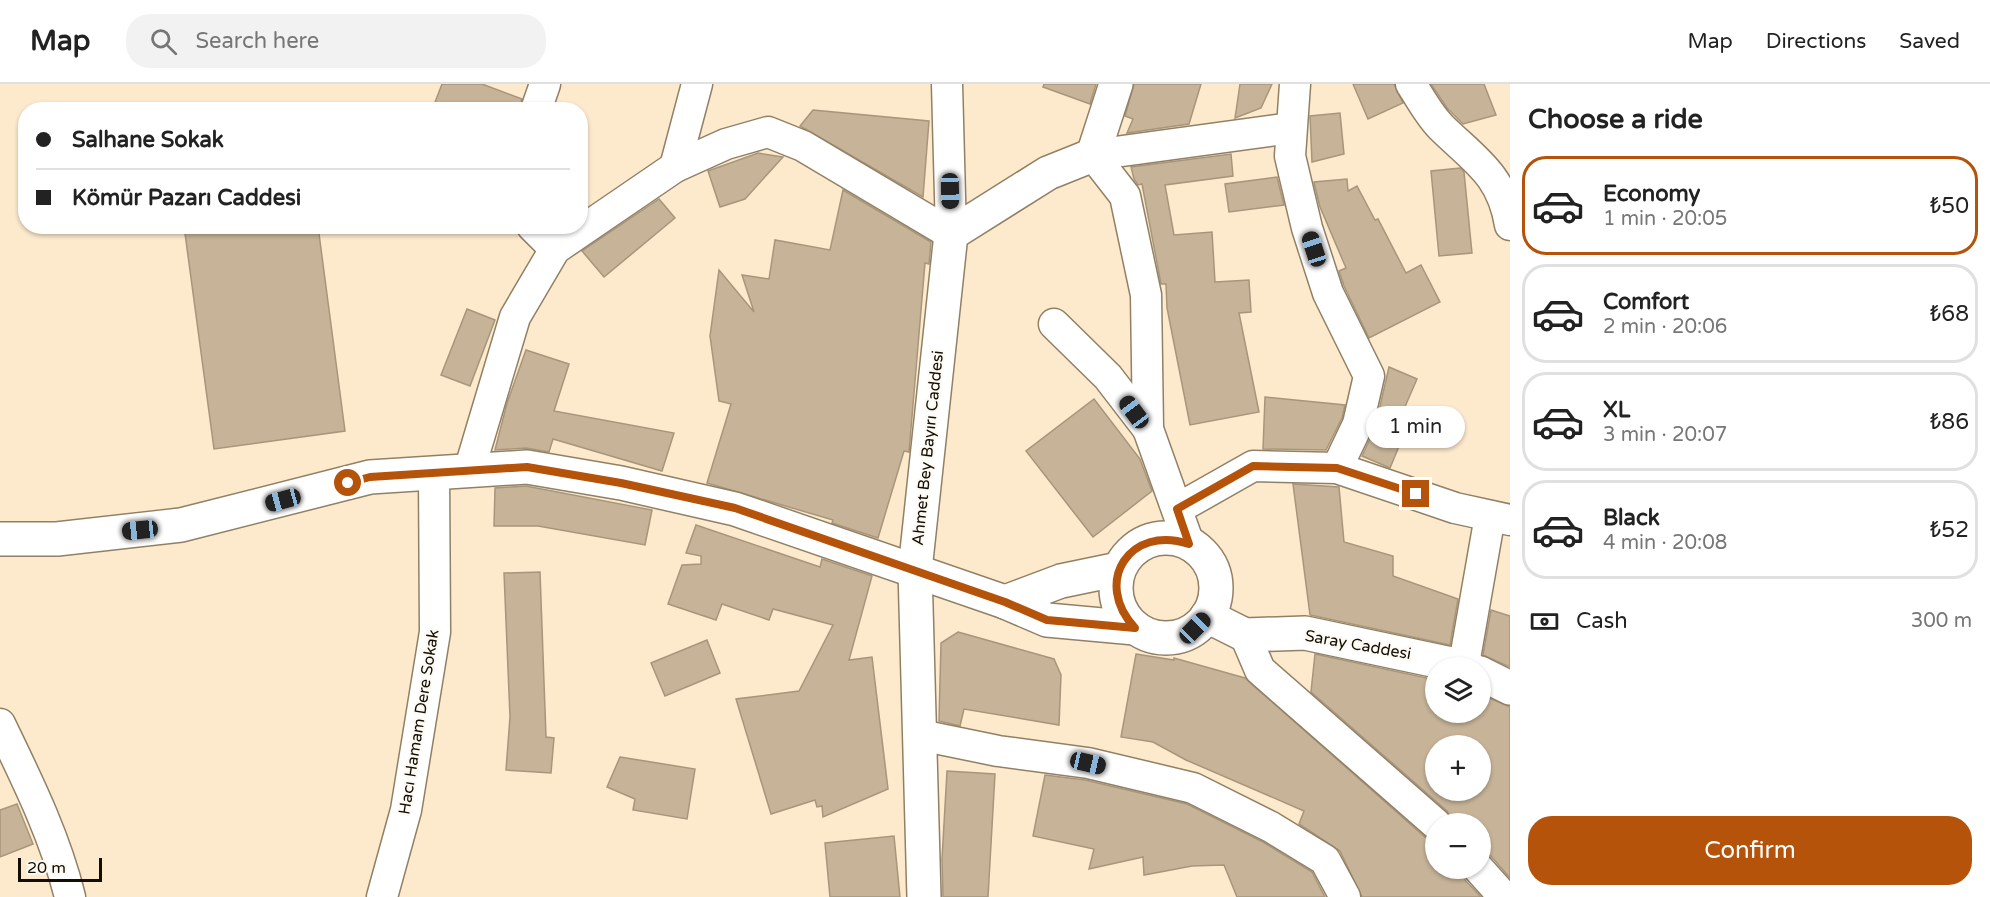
<!DOCTYPE html>
<meta charset="utf-8">
<style>
body{margin:0;font-family:"Varela Round",sans-serif;background:#f2f2f2;color:#222;height:100vh;display:flex;flex-direction:column;font-size:22px;white-space:nowrap}
*{box-sizing:border-box;margin:0}
p{font-size:20px;color:#767676}
.icon{flex:none;width:33px;height:33px;fill:none;stroke:currentColor;stroke-width:2;stroke-linecap:round;stroke-linejoin:round}
.map{position:relative;flex:1;overflow:hidden}
.details{display:flex;flex-direction:column;background:#fff;width:480px}
.details>*{flex:none}
.banner{position:absolute;left:18px;top:18px;width:570px;height:132px;border-radius:24px;box-shadow:0 2px 4px #0004;display:grid;align-content:center;height:132px;padding:0 18px;background:#fff}
.fabs{position:absolute;left:1425px;top:573px;display:grid;gap:12px}
.fabs a{display:grid;place-items:center;width:66px;height:66px;border-radius:50%;background:#fff;box-shadow:0 2px 4px #0004;font-size:30px}
.scale{position:absolute;left:18px;bottom:15px;width:84px;box-sizing:border-box;padding-left:6px;border:3px solid #140d04;border-top:0;font-size:16px;line-height:21px;white-space:nowrap;color:#140d04;-webkit-text-stroke:4px #fdfaf4;paint-order:stroke}
.end{position:absolute;width:27px;height:27px;margin:-14px;border:8px solid #b45309;background:#fff;box-shadow:0 0 0 3px #fff}
.from{border-radius:50%}
.bubble{position:absolute;height:42px;border-radius:21px;background:#fff;box-shadow:0 2px 4px #0004;font-size:20px;font-weight:600;line-height:42px;text-align:center}
.car{position:absolute;width:18px;height:36px;margin:-18px -9px;border-radius:8px;box-shadow:0 0 4px 2px #0007;background:linear-gradient(#222 24%,#8ab4d8 0 40%,#222 0 76%,#8ab4d8 0 86%,#222 0)}
.banner b{display:flex;align-items:center;gap:21px;height:57px;font-size:22px}
.banner b+b{border-top:2px solid #e0e0e0}
.banner i{width:15px;height:15px;background:#222}
ul{padding:0;list-style:none}
li{display:flex;align-items:center;gap:18px;height:99px;margin:0 12px 9px;padding:0 6px;border:3px solid #e0e0e0;border-radius:24px}
li div{flex:1}
li b{display:block;font-size:22px}
li em{font-style:normal;font-weight:600}
li.current{border-color:#b45309}
li>.icon{width:54px;height:54px;stroke-width:1.5}
h2{padding:0 18px;font-size:27px;line-height:72px}
.pay{display:flex;align-items:center;gap:15px;height:66px;padding:0 18px;font-size:22px}
.pay p{margin-inline-start:auto}
.cta{display:flex;gap:12px;margin-top:auto;padding:12px 18px}
.cta a{flex:1;height:69px;border-radius:24px;background:#b45309;color:#fff;font-size:24px;font-weight:600;line-height:69px;text-align:center}
header{display:flex;align-items:center;gap:36px;box-sizing:border-box;height:84px;padding:0 30px;background:#fff;border-bottom:2px solid #e0e0e0}
header strong{font-size:28px}
nav{display:flex;gap:33px;margin-inline-start:auto;font-size:21px}
.search{width:420px;height:54px;background:#f2f2f2;display:flex;align-items:center;gap:15px;box-sizing:border-box;padding:0 21px;border-radius:24px;color:#767676;font-size:22px}
main{display:flex;flex:1;min-height:0}
.map>svg:first-child{display:block}
.building{fill:#c6b398;stroke:#a8967c;stroke-width:1.5;fill-rule:evenodd}
.lines{fill:none;stroke-linecap:round;stroke-linejoin:round}
.street-casing{stroke:#918065;stroke-width:33}
.secondary-casing{stroke:#918065;stroke-width:36}
.street{stroke:#fff;stroke-width:30}
.secondary{stroke:#fff;stroke-width:33}
.route{stroke:#b45309;stroke-width:8}
.labels{text-anchor:middle;dominant-baseline:central;stroke-width:4.5;stroke-linejoin:round;paint-order:stroke}
.street-label{font-size:16px;fill:#140d04;stroke:#fdfaf4}
</style>
<header>
<strong>Map</strong>
<div class="search"><svg class="icon" aria-label="search" viewBox="0 0 24 24"><circle cx="10" cy="10" r="6"/><path d="M15 15l6 6"/></svg>Search here</div>
<nav><a>Map</a><a>Directions</a><a>Saved</a></nav>
</header>
<main>
<div class="map">
<svg width="1510" height="813" viewBox="0 0 1510 813">
<rect width="100%" height="100%" fill="#fdeacd"/>
<g class="building">
<polygon points="442,0 482,0 522,15 519,26 432,26"/>
<polygon points="1044,0 1096,0 1090,20 1043,3"/>
<polygon points="1134,0 1201,0 1189,40 1127,49 1133,35 1125,32"/>
<polygon points="1240,0 1272,0 1261,24 1235,34"/>
<polygon points="1353,0 1394,0 1403,19 1368,35"/>
<polygon points="1431,0 1484,0 1496,31 1463,40 1447,24"/>
<polygon points="813,26 929,37 923,113 800,42"/>
<polygon points="1340,29 1344,70 1312,78 1310,32"/>
<polygon points="758,69 783,73 745,115 720,123 708,87"/>
<polygon points="1231,70 1233,92 1165,101 1174,151 1212,148 1215,198 1249,196 1251,228 1239,229 1259,328 1190,341 1167,224 1166,200 1161,200 1142,100 1138,101 1134,95 1131,83"/>
<polygon points="1460,84 1464,88 1472,169 1439,172 1431,87"/>
<polygon points="1277,93 1284,121 1229,128 1225,100"/>
<polygon points="1347,95 1348,107 1357,102 1375,136 1378,135 1406,189 1421,181 1440,218 1369,254 1344,202 1339,187 1346,184 1320,123 1315,103 1314,98"/>
<polygon points="843,106 931,158 929,180 925,179 909,368 904,367 878,454 832,439 833,436 707,399 731,320 719,317 710,252 719,186 754,228 742,191 769,195 775,156 830,166"/>
<polygon points="659,115 675,134 604,193 582,167"/>
<polygon points="184,142 318,142 345,347 214,365"/>
<polygon points="467,225 495,236 470,302 441,291"/>
<polygon points="526,266 569,280 554,327 674,349 662,387 553,355 549,368 526,364 495,366 507,319"/>
<polygon points="1389,283 1417,295 1401,332 1410,336 1390,384 1362,372 1375,344"/>
<polygon points="1265,313 1345,321 1342,334 1326,366 1263,365"/>
<polygon points="1094,315 1140,375 1152,407 1093,453 1026,367"/>
<polygon points="1293,400 1339,403 1344,458 1393,472 1393,492 1458,515 1450,561 1310,531"/>
<polygon points="526,402 652,426 645,461 538,442 494,442 495,404"/>
<polygon points="696,441 820,483 822,475 872,492 849,576 872,573 888,705 823,733 822,722 817,723 815,716 771,730 736,615 799,607 833,541 773,525 769,536 722,520 716,536 668,520 682,481 701,480 701,472 686,469"/>
<polygon points="540,488 546,653 554,654 551,689 506,686 510,633 504,489"/>
<polygon points="1491,526 1510,532 1510,583 1483,571"/>
<polygon points="958,548 1054,575 1061,591 1059,641 964,625 960,642 939,637 941,559"/>
<polygon points="707,556 720,589 665,612 651,579"/>
<polygon points="1136,570 1174,576 1174,574 1245,594 1425,753 1436,757 1436,784 1461,784 1465,796 1481,813 1362,813 1340,767 1299,740 1304,727 1186,676 1153,658 1121,653"/>
<path d="M1315,570L1436,596V628H1480V610L1510,623V794L1491,772L1480,767V740H1453L1447,727L1311,608ZM1436,662H1480V706H1436Z"/>
<polygon points="620,673 695,685 687,735 633,726 635,715 607,703"/>
<polygon points="947,687 995,690 988,813 943,813 942,775"/>
<polygon points="1045,691 1085,696 1187,720 1263,758 1312,788 1325,813 1237,813 1224,781 1192,782 1144,791 1143,773 1089,785 1094,765 1033,752"/>
<polygon points="17,720 33,760 0,773 0,726"/>
<polygon points="894,752 900,813 830,813 825,759"/>
</g>
<g class="lines">
<g class="street-casing">
<g id="street">
<polyline points="947,0 951,150"/>
<polyline points="1295,0 1290,72 1307,144 1328,209 1369,292 1358,340 1337,384"/>
<path d="M1411,0C1421,15 1430,33 1443,45C1476,77 1502,91 1510,141"/>
<polyline points="536,26 545,0"/>
<polyline points="1093,71 1125,112 1146,211 1148,345 1189,460"/>
<polyline points="1093,71 1291,44"/>
<polyline points="675,83 697,0"/>
<polyline points="532,142 555,165"/>
<polyline points="1054,240 1108,293 1148,345"/>
<polyline points="469,387 515,233 555,165 675,83 726,60 768,48 803,62 951,150"/>
<polyline points="1177,425 1253,382 1337,384 1455,424 1510,436"/>
<polyline points="1245,551 1260,586 1436,740"/>
<polyline points="1464,580 1490,432"/>
<path d="M0,640C27,696 55,752 70,813"/>
<polyline points="920,651 998,667 1088,679 1193,704 1271,743 1325,776 1345,813"/>
<polyline points="1478,784 1504,813"/>
<polyline points="382,813 406,726 435,548 434,389"/>
</g>
</g>
<g class="secondary-casing">
<g id="secondary">
<circle cx="1166" cy="504" r="50"/>
<polyline points="0,455 57,455 181,441 370,393 527,383 621,399 735,425 1005,518 1047,536 1135,544"/>
<polyline points="1005,518 1061,497 1119,485"/>
<polyline points="1207,532 1245,551 1305,549 1470,584"/>
<polyline points="1480,589 1510,604"/>
<polyline points="924,813 915,486 951,150 1048,89 1093,71 1116,0"/>
</g>
</g>
<use href="#street" class="street"/>
<use href="#secondary" class="secondary"/>
</g>
<g class="lines">
<path class="route" d="M348,399L370,393L527,383L621,399L735,424L1005,518L1047,536L1135,544C1092,498 1130,440 1189,460L1177,425L1253,382L1337,384L1416,410"/>
</g>
<g class="labels">
<g class="street-label">
<text transform="translate(928 364) rotate(-84)">Ahmet Bey Bayırı Caddesi</text>
<text transform="translate(1358 561) rotate(10)">Saray Caddesi</text>
<text transform="translate(419 638) rotate(-81)">Hacı Hamam Dere Sokak</text>
</g>
</g>
</svg>
<div class="fabs">
<a><svg class="icon" aria-label="layers" viewBox="0 0 24 24"><path d="M12 4l9 5-9 5-9-5zM3 14l9 5 9-5"/></svg></a>
<a>+</a>
<a>−</a>
</div>
<div class="scale">20 m</div>
<i class="end from" style="left:348px;top:399px"></i>
<i class="end" style="left:1416px;top:410px"></i>
<div class="bubble" style="left:1366px;top:322px;width:99px">1 min</div>
<i class="car" style="left:950px;top:107px;rotate:179deg"></i>
<i class="car" style="left:1314px;top:165px;rotate:342deg"></i>
<i class="car" style="left:1134px;top:328px;rotate:323deg"></i>
<i class="car" style="left:283px;top:416px;rotate:255deg"></i>
<i class="car" style="left:140px;top:446px;rotate:264deg"></i>
<i class="car" style="left:1195px;top:544px;rotate:45deg"></i>
<i class="car" style="left:1088px;top:679px;rotate:103deg"></i>
<div class="banner">
<b><i class="from"></i>Salhane Sokak</b>
<b><i></i>Kömür Pazarı Caddesi</b>
</div>
</div>
<section class="details">
<h2>Choose a ride</h2>
<ul>
<li class="current"><svg class="icon" aria-label="car" viewBox="0 0 24 24"><path d="M5 17H2v-5l4-1 3-4h7l3 4 3 1v5h-3M9 17h6M6 11h13"/><circle cx="7" cy="17" r="2"/><circle cx="17" cy="17" r="2"/></svg><div><b>Economy</b><p>1 min · 20:05</p></div><em>₺50</em></li>
<li><svg class="icon" aria-label="car" viewBox="0 0 24 24"><path d="M5 17H2v-5l4-1 3-4h7l3 4 3 1v5h-3M9 17h6M6 11h13"/><circle cx="7" cy="17" r="2"/><circle cx="17" cy="17" r="2"/></svg><div><b>Comfort</b><p>2 min · 20:06</p></div><em>₺68</em></li>
<li><svg class="icon" aria-label="car" viewBox="0 0 24 24"><path d="M5 17H2v-5l4-1 3-4h7l3 4 3 1v5h-3M9 17h6M6 11h13"/><circle cx="7" cy="17" r="2"/><circle cx="17" cy="17" r="2"/></svg><div><b>XL</b><p>3 min · 20:07</p></div><em>₺86</em></li>
<li><svg class="icon" aria-label="car" viewBox="0 0 24 24"><path d="M5 17H2v-5l4-1 3-4h7l3 4 3 1v5h-3M9 17h6M6 11h13"/><circle cx="7" cy="17" r="2"/><circle cx="17" cy="17" r="2"/></svg><div><b>Black</b><p>4 min · 20:08</p></div><em>₺52</em></li>
</ul>
<div class="pay"><svg class="icon" aria-label="cash" viewBox="0 0 24 24"><path d="M3 7h18v10H3z"/><circle cx="12" cy="12" r="2"/></svg>Cash<p>300 m</p></div>
<div class="cta"><a>Confirm</a></div>
</section>
</main>
